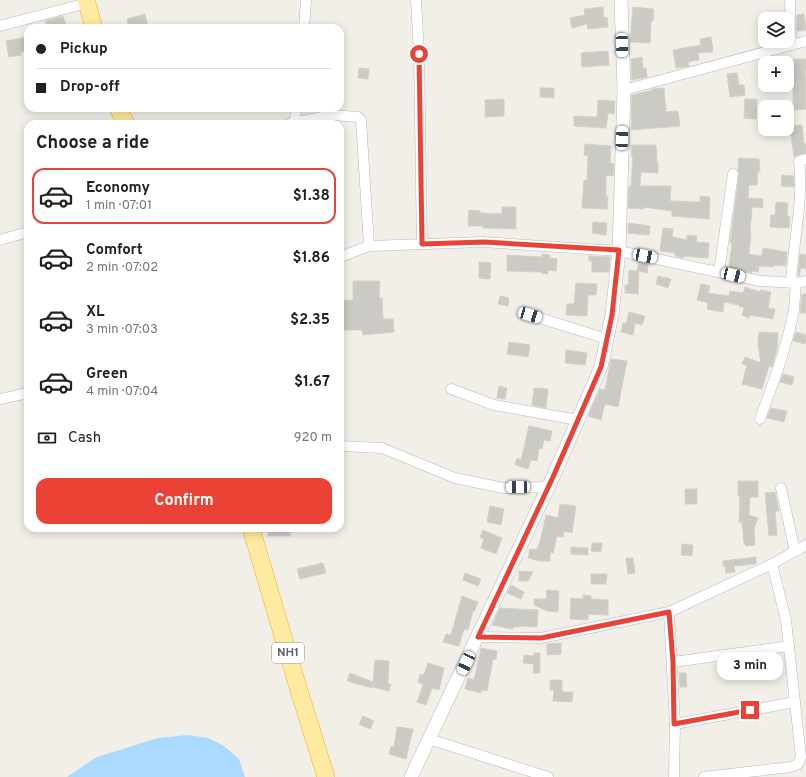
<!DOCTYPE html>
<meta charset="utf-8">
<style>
body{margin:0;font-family:Overpass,sans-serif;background:#f2f2f2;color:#222;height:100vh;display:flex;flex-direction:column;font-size:15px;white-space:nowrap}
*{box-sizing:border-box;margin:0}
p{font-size:13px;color:#767676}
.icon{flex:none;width:22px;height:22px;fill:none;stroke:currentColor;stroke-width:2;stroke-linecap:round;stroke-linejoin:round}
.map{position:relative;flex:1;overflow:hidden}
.sheet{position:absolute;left:24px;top:120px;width:320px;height:412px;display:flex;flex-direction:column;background:#fff;border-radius:12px;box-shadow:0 2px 10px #0003}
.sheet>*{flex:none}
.banner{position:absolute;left:24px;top:24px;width:320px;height:88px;border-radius:12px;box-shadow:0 2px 10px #0003;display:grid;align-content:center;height:88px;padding:0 12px;background:#fff}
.controls{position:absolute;left:758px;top:12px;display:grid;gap:8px}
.controls a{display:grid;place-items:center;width:36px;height:36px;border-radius:8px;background:#fff;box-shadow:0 2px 10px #0003;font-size:20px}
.end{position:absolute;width:18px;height:18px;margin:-9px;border:5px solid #ea4335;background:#fff;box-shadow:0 0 0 2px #fff}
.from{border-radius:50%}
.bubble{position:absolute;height:28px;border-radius:12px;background:#fff;box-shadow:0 2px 10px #0003;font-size:13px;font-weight:700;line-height:28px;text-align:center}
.car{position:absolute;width:12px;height:24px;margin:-12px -6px;border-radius:5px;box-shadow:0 0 3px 1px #0007;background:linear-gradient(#fff 24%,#345 0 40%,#fff 0 76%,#345 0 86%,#fff 0)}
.banner b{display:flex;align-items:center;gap:14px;height:38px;font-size:15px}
.banner b+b{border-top:1px solid #e0e0e0}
.banner i{width:10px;height:10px;background:#222}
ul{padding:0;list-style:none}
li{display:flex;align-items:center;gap:12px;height:56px;margin:0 8px 6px;padding:0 4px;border:2px solid transparent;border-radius:12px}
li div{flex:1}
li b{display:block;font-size:15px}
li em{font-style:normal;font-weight:700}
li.selected{border-color:#ea4335}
li>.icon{width:36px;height:36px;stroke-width:1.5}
h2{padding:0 12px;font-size:18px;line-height:48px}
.pay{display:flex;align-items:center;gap:10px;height:44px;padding:0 12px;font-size:15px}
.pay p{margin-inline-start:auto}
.primary-button{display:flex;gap:8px;margin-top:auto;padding:8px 12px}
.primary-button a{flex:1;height:46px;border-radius:12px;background:#ea4335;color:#fff;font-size:16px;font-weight:700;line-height:46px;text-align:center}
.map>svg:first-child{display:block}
.water{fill:#aadaff}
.building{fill:#cccac5;stroke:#d6d1c6}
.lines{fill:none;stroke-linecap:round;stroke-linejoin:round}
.minor-casing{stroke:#b5b8bc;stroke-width:11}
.tertiary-casing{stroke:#b5b8bc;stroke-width:14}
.trunk-casing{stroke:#f9ab00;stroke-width:18}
.minor{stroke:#fff;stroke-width:10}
.tertiary{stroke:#fff;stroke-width:13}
.trunk{stroke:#feeaa1;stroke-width:17}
.route{stroke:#ea4335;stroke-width:5}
.labels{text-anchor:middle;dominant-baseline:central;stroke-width:3;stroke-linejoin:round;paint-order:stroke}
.shield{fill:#fff;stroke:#8f9295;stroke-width:1}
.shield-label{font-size:12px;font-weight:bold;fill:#5f6368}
</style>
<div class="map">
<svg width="806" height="777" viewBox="0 0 806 777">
<rect width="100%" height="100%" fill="#f1efe8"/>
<polygon class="water" points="188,735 208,738 224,746 239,759 245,777 67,777 97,757 158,738"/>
<g class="building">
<polygon points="603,7 604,18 607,17 608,27 588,29 587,24 572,28 570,18 585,15 584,9"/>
<polygon points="633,7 654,9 653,21 651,21 650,43 630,42"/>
<polygon points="145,14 148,28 129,28 127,19"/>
<polygon points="804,14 806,30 797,31 797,15"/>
<polygon points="63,16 67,28 48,28 45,21"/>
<polygon points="28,37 28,50 21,52 21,55 9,57 6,41"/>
<polygon points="711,37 713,52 698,53 699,60 688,62 689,66 676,68 673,50 701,45 700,39"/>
<polygon points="608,51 609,65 582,67 581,53"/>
<polygon points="642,57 643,68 646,68 647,77 632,80 631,59"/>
<polygon points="792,59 806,59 806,70 805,70 806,109 793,110 793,81 789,81 789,73 792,72"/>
<polygon points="359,68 369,69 368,79 358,78"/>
<polygon points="737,73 739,85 744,85 745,95 730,97 727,74"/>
<polygon points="540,88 554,88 554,98 540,97"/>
<polygon points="664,88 666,112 678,111 680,126 631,130 632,95 652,90 652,89"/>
<polygon points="504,99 504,116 485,117 485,100"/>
<polygon points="745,99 757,99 756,119 744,118"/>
<polygon points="598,100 615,101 614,114 608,113 606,128 574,126 574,116 597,117"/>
<polygon points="802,125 804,144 806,144 806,153 797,155 794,157 791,135 787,135 787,126"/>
<polygon points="585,144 611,146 610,163 614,164 613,176 606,175 606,197 608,197 607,209 582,208 584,180 587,180 588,155 584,155"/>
<polygon points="631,145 656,145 657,163 658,163 658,173 641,172 640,186 671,186 670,201 700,202 700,196 710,197 709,219 672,216 672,211 644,207 644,209 628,208 629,186 631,186 633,158 632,158"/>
<polygon points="739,158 759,159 760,171 758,171 757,185 749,185 748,198 763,199 763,208 752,207 750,233 751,233 749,254 762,256 763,248 787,252 786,266 774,265 774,267 759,266 758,272 752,271 752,273 744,271 744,270 729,268 732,243 730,243 739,175 738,170"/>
<polygon points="782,175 794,176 794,187 781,186"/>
<polygon points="776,202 788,203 787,216 790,216 789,228 770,227 771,215 775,215"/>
<polygon points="502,207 516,207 516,229 483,228 483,226 468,226 469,210 480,211 480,213 502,214"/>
<polygon points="593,222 607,223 606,235 592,233"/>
<polygon points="628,223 650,226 649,235 628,233"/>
<polygon points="663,228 673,229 672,237 687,240 687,235 697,236 696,242 709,243 708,258 684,256 684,258 675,256 675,253 660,251"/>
<polygon points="542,254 550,255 550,258 557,259 556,271 548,270 548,274 541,273 541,272 507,271 507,255 542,257"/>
<polygon points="800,254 806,255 806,269 801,268 799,276 798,276"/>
<polygon points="589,256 610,257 609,272 592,272 592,261 589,261"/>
<polygon points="479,262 491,263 490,279 479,278"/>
<polygon points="639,262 648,264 647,273 639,271 638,294 625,293 625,285 628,285 629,270 637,271"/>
<polygon points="658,276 671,279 668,288 656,284"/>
<polygon points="353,281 380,281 379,298 382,298 383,319 393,319 394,332 363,335 362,330 340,330 340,301 353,300"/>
<polygon points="576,283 597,284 596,295 588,295 587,316 566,315 567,304 574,304"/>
<polygon points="701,284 710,286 708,293 729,296 730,291 743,293 745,287 760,292 760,290 771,292 768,308 775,309 773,319 750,315 749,318 742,315 744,308 739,306 739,305 724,302 723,312 707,309 708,303 697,300"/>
<polygon points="802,294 806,294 806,313 800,313"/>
<polygon points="500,296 509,298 508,306 498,304"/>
<polygon points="629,312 645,316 642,325 635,323 633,335 621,332 623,323 626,324"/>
<polygon points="759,332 778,333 777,349 772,367 769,366 762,389 742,384 747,365 742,364 745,357 761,363 758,344"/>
<polygon points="796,332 806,335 805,344 793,341"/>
<polygon points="509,342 530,345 528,357 507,354"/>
<polygon points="566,350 587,353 585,365 565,363"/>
<polygon points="611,359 627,361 618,407 605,404 601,420 588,416 600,389 605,390"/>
<polygon points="783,374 794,377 792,385 780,382"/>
<polygon points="499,386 507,388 505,399 497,398"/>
<polygon points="534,388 548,389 546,408 532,405"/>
<polygon points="771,408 787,411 784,422 767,418"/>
<polygon points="529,426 552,431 550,441 544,440 542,449 539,448 537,461 531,460 528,469 515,465 517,458 521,460"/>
<polygon points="738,481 758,481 758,497 750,497 749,515 758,518 754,528 755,545 746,546 744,543 742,521 739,523 740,497 738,496"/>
<rect x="685" y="489" width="12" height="15"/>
<polygon points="775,492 779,511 775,511 777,535 769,536 765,493"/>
<polygon points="560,504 576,506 572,533 564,531 563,537 557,536 553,553 550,552 550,561 539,561 528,558 530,549 536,550 540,542 546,515 558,518"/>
<polygon points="490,506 504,509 501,525 487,522"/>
<rect x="268" y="529" width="22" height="7"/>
<polygon points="483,530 502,538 496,554 481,548 484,539 480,537"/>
<polygon points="592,543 602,543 601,552 591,551"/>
<polygon points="682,544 693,545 692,556 681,555"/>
<polygon points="571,547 588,548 588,555 571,554"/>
<polygon points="756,557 756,564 734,566 735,572 726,573 725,566 723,566 723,561"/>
<polygon points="626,558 633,558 635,573 628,574"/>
<polygon points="323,563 326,573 300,579 297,569"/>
<polygon points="519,571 533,572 528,581 519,581"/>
<polygon points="465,573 481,579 478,586 463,580"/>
<polygon points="591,574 607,574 606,584 591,584"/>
<polygon points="511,585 524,592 521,599 507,593"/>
<polygon points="547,590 559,591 558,612 547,611 534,605 534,599 546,599"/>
<polygon points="583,595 591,596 591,599 608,600 608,615 588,614 588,620 570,619 571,598 583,599"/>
<polygon points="462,596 478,602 474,612 473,611 468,630 464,629 459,646 443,642 446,634 451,635"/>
<polygon points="500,608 538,610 537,627 520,626 519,627 513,627 513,629 492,625"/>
<polygon points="561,643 561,654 547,655 547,644"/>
<polygon points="481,648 497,651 496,659 493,659 487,691 482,690 481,693 465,689 468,678 474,680"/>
<polygon points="534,653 540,653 540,673 533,673 534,664 523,663 524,655 534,656"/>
<polygon points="375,660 389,661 388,684 391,684 389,691 373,687 373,683 372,688 347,681 350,673 373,682"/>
<polygon points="428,663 444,668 439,690 432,688 426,705 417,702 423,685 418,682 420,674 424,675"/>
<polygon points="679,673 686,673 687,687 680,687"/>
<polygon points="550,680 562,680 562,692 573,692 572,702 553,701 554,690 550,690"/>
<polygon points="363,716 374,721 370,729 359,724"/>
<polygon points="397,727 413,729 406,759 389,754 391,746 394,747"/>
</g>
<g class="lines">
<g class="minor-casing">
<g id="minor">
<polyline points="416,0 419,54 422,244"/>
<polyline points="790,0 791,45"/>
<polyline points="0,26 87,3"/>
<polyline points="304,28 306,0"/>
<polyline points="624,90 806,41"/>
<polyline points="295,122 296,108"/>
<polyline points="289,124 332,115 358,117 361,120 369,246"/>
<polyline points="0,240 28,232"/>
<polyline points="340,257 369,246 483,242 619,251 760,281 796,283 806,281"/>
<polyline points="719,272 733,174"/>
<path d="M791,282C793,244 804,199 799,161L806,159"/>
<polyline points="530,315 607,339"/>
<polyline points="451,389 494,405 578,420"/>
<polyline points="0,399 28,393"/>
<path d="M760,419C773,383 787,347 794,310C795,301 795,292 796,283"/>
<polyline points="340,446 382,448 455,478 503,488 549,487"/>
<polyline points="781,488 795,551"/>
<polyline points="669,612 675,724 674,777"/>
<polyline points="478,637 541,638 669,612 772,564 806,545"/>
<polyline points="673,662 789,646"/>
<polyline points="675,724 795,702"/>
<polyline points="429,739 548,777"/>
<polyline points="704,777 791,767 798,764 801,757 786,620 772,564"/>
</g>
</g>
<g class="tertiary-casing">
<polyline id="tertiary" points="411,777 553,477 601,367 612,315 619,251 624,90 621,0"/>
</g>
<g class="trunk-casing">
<g id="trunk">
<polyline points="86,0 94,28"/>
<polyline points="118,108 126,124"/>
<polyline points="251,528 297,684 326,777"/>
</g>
</g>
<use href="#minor" class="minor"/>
<use href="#tertiary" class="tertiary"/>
<use href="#trunk" class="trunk"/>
</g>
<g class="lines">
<polyline class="route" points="419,54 422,244 484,242 619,250 612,315 601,367 553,477 478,637 541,638 669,612 673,662 674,724 750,710"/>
</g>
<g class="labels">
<rect class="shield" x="272" y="643" width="32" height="20" rx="3"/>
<g class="shield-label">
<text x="288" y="653">NH1</text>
</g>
</g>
</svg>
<div class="controls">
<a><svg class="icon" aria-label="layers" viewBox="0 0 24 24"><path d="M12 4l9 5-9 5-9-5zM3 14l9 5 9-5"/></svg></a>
<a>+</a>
<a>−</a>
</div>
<i class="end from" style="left:419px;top:54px"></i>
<i class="end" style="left:750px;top:710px"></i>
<div class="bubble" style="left:717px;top:652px;width:66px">3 min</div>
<i class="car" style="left:622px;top:45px;rotate:178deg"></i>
<i class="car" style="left:622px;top:138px;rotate:2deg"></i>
<i class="car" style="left:645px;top:256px;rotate:101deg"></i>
<i class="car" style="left:733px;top:275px;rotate:103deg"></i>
<i class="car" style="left:530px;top:315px;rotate:107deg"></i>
<i class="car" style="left:518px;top:487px;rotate:269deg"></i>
<i class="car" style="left:466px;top:663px;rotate:205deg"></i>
<div class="banner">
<b><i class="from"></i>Pickup</b>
<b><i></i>Drop-off</b>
</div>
<section class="sheet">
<h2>Choose a ride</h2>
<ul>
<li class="selected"><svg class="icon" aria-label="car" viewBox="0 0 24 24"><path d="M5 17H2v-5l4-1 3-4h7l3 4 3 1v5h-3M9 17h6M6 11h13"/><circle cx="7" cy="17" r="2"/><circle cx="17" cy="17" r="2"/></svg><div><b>Economy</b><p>1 min · 07:01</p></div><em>$1.38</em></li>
<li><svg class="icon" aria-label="car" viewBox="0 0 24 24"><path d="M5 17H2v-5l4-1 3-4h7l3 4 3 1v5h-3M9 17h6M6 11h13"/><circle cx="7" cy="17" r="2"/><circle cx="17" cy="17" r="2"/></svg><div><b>Comfort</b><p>2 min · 07:02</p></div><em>$1.86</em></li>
<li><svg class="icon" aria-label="car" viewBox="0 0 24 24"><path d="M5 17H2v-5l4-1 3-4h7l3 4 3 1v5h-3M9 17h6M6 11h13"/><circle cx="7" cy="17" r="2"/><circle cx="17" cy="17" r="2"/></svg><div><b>XL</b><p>3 min · 07:03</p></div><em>$2.35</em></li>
<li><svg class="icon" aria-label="car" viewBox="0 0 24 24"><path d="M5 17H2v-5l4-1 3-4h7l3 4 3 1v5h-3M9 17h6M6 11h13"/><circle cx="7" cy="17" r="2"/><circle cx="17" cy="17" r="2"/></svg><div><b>Green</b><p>4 min · 07:04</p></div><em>$1.67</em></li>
</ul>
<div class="pay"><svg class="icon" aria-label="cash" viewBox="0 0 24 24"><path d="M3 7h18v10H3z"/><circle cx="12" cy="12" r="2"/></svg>Cash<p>920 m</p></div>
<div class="primary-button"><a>Confirm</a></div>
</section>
</div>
